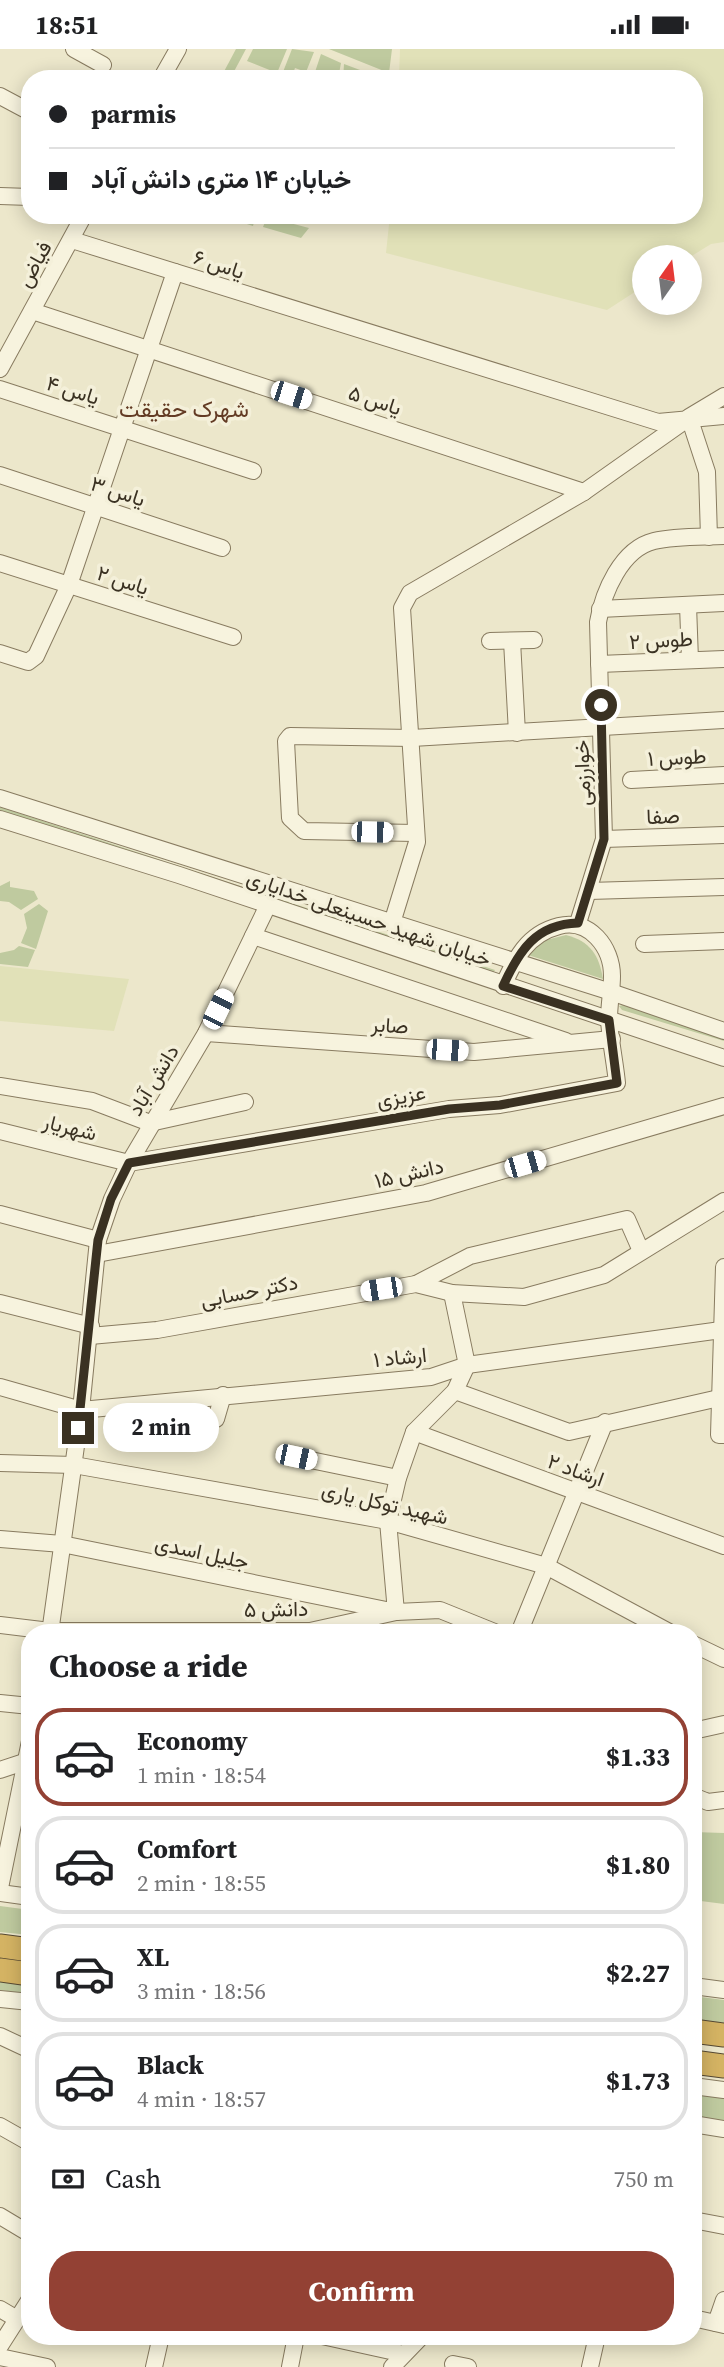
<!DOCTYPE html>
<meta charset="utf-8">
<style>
body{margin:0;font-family:"Source Serif 4",Vazirmatn,serif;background:#f2f2f2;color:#202124;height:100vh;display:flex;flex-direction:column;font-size:26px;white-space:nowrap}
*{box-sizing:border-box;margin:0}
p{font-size:23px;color:#757577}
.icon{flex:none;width:38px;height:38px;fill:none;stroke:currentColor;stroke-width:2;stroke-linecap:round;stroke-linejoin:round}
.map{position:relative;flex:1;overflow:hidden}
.side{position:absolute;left:21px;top:1575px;width:681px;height:721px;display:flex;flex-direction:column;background:#fff;border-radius:28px;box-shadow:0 4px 18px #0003}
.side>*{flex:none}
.guide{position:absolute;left:21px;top:21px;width:682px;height:154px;border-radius:28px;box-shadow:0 4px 18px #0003;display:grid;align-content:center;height:154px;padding:0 28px;background:#fff}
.needle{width:46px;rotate:14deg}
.fabs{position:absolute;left:632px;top:196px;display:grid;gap:14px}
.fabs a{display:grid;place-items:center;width:70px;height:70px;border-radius:50%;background:#fff;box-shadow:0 4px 18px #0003;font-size:35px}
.end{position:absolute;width:32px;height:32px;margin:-16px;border:9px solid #3a3122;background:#fff;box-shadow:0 0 0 4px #fff}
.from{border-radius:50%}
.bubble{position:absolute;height:49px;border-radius:24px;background:#fff;box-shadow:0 4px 18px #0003;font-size:23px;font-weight:700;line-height:49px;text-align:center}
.car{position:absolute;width:21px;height:42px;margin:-21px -10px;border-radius:9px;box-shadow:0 0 5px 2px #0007;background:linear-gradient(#fff 24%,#345 0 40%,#fff 0 76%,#345 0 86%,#fff 0)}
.guide b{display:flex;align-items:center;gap:24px;height:66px;font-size:26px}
.guide b+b{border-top:2px solid #e0e0e0}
.guide i{width:18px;height:18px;background:#202124}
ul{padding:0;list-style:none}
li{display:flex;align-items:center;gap:21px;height:98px;margin:0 14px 10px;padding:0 14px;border:4px solid #e0e0e0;border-radius:28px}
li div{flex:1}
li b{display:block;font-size:26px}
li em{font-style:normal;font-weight:700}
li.on{border-color:#934134}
li>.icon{width:63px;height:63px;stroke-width:1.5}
h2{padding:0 28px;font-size:32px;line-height:84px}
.pay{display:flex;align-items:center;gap:18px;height:77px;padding:0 28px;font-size:26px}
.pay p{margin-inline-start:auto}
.cta{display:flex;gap:14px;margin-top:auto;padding:14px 28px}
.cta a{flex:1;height:80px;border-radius:28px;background:#934134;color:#fff;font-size:28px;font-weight:700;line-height:80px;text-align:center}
.status{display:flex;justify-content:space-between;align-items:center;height:49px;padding:0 35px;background:#fff;direction:ltr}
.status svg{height:19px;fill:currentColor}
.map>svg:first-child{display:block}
.farmland{fill:#e1e1b8}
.green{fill:#bfca9f}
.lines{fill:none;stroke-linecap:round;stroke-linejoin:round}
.minor-casing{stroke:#887b60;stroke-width:18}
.highway-casing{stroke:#564933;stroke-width:25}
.minor{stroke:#f7f3de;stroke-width:16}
.highway{stroke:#d4b363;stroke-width:23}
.route{stroke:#3a3122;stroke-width:9}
.labels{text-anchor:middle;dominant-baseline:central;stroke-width:7;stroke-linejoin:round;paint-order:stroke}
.street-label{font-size:21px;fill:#3a3122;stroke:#f4f0da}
.neighbourhood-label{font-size:23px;fill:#633b24;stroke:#f4f0da}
</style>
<div class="status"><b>18:51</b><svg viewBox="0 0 49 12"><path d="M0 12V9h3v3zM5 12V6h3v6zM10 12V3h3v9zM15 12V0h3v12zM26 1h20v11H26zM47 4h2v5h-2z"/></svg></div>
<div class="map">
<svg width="724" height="2318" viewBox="0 0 724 2318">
<rect width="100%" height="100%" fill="#ece7cb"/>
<g class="farmland">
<polygon points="400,0 724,0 724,193 711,195 690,208 644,208 644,237 607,261 386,204 390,166 695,166 695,30 399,30"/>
<polygon points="0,917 129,930 114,982 0,972"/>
</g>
<g class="green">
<polygon points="236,0 246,0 230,30 220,30"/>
<polygon points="253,0 287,0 277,24 247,12"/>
<polygon points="292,0 314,3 306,23 295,19 291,30 281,28"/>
<polygon points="329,0 392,0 389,24"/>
<polygon points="321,5 341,14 338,30 314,26"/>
<polygon points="344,15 384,30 343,30"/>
<polygon points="219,166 256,166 253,177"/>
<polygon points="267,168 309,179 301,189 263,178"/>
<polygon points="0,758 495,921 493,924 0,764"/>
<polygon points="10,832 10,838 34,842 38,850 21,861 9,853 0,852 0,837"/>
<polygon points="39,855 48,862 36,900 21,894 27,879 24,865"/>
<path d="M566,886C590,892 599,906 603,930L528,906L542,892Z"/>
<polygon points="19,897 35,901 28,918 0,915 0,904 14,901"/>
<polygon points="623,956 713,984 724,988 724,992 622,961 619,957"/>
<polygon points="693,1783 724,1784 724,1855 693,1851"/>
<polygon points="0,1857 30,1861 30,1886 0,1883"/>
<polygon points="0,1932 30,1936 30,1945 0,1941"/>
<polygon points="693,1947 724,1951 724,1974 693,1970"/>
<polygon points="693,2043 724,2047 724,2072 693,2067"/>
</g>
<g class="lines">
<g class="minor-casing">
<g id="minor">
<polyline points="74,0 103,16"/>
<polyline points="161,30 178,0"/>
<polyline points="0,47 30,63"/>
<polyline points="0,147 30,148"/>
<polyline points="72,191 658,373 724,367"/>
<polyline points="32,262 584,443"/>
<polyline points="0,320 84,166"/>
<polyline points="0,340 253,422"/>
<polyline points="0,426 222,499"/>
<polyline points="709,488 707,423 689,368 724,347"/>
<polyline points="0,514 233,588"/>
<polyline points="688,556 690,611"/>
<polyline points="600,560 724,554"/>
<polyline points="490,592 534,591"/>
<polyline points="512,592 517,684"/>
<polyline points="0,604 28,613 36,607 69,536 175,223"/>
<polyline points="599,615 724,610"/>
<polyline points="631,731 724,726"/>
<polyline points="0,749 611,943 724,982"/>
<polyline points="0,770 179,826 724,1009"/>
<polyline points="416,784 304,782 290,769 286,692 290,687 412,689 724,671"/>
<polyline points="604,790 724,786"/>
<polyline points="589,842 724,838"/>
<polyline points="392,874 417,793 402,559 410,544 584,443 686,371"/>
<path d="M578,874L604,790L598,573C603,544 621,500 654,492C675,487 702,488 724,487"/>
<polyline points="253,887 566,992"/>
<polyline points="644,895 724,892"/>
<polyline points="206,984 474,1003 612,990"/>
<polyline points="0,1037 92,1052 150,1074 245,1053"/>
<path d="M0,1082L129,1114L449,1060L500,1056L617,1034C615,1013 610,991 609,970C609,956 612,941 612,927C612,898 589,869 559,877C527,885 515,910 503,937"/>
<polyline points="0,1165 98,1191"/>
<polyline points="97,1205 426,1144 724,1057"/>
<polyline points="724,1218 719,1386 724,1386"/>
<polyline points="416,1235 470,1207 627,1170 641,1202"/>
<polyline points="0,1254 91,1277"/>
<polyline points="90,1287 157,1281 416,1235 452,1244 524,1248 604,1226 724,1152"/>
<polyline points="0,1338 81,1361 431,1328 467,1316 721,1281"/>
<polyline points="455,1342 569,1383 719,1349"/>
<polyline points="216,1370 223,1346"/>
<polyline points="414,1383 724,1497"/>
<polyline points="296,1408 398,1429"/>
<polyline points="0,1414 74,1416 388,1472 546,1517 671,1584"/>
<polyline points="0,1490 62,1495 396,1563 388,1472 398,1429 414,1383 455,1342 467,1316 452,1244"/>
<polyline points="0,1576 50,1582 310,1582 396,1563 440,1561 497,1584"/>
<polyline points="50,1584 81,1361 98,1191 112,1150 129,1114 206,984 268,856"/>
<polyline points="519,1584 605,1373"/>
<polyline points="693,1595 724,1610"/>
<polyline points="0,1654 30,1657"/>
<polyline points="693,1682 724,1675"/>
<polyline points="0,1721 30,1711"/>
<polyline points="693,1747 708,1753 724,1751"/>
<polyline points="0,1839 30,1692"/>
<polyline points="0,1844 30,1848"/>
<polyline points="693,1937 724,1941"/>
<polyline points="0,1950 30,1953"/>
<polyline points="0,1987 30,2001"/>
<polyline points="693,2037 724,2041"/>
<polyline points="693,2075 724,2080"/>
<polyline points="0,2077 30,2094"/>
<polyline points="0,2167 30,2185"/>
<polyline points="693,2171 724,2177"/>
<polyline points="0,2260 17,2270"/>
<polyline points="693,2269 724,2276"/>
<polyline points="716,2274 724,2251"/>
<polyline points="322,2287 404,2305"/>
<polyline points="0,2297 30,2250"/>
<polyline points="0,2308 47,2318"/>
<polyline points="453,2315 468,2318"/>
<polyline points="154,2318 161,2287"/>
<polyline points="290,2318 296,2287"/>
<polyline points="392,2318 422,2287"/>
<polyline points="590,2318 597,2287"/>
</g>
</g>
<g class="highway-casing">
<g id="highway">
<polyline points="0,1897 30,1901"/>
<polyline points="0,1921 30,1925"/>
<polyline points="693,1982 724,1986"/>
<polyline points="693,2013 724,2017"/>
</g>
</g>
<use href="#minor" class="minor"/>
<use href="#highway" class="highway"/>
</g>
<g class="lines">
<path class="route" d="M78,1379L98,1191L111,1150L129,1114L449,1060L500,1056L617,1034L609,971L503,937C519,902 536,875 578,874L604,790L601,656"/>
</g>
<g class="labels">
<g class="street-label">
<text transform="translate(34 215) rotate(-61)">فیاض</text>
<text transform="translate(219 215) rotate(18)">یاس ۶</text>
<text transform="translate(73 341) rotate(17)">یاس ۴</text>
<text transform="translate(375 351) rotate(18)">یاس ۵</text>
<text transform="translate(118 442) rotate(18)">یاس ۳</text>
<text transform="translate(123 531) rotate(18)">یاس ۲</text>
<text transform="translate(661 591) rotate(-3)">طوس ۲</text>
<text transform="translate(677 708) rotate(-3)">طوس ۱</text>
<text transform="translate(582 724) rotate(-92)">خوارزمی</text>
<text transform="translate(663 767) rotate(-2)">صفا</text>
<text transform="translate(369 869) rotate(19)">خیابان شهید حسینعلی خدایاری</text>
<text transform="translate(390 976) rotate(4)">صابر</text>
<text transform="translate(153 1031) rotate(-59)">دانش آباد</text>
<text transform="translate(401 1047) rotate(-10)">عزیزی</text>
<text transform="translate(70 1078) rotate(14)">شهریار</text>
<text transform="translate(409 1124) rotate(-13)">دانش ۱۵</text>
<text transform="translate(249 1242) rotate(-11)">دکتر حسابی</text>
<text transform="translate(400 1308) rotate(-6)">ارشاد ۱</text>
<text transform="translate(576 1421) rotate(20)">ارشاد ۲</text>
<text transform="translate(385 1454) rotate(13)">شهید توکل یاری</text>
<text transform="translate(202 1503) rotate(12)">جلیل اسدی</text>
<text transform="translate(276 1560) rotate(-1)">دانش ۵</text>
</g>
<g class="neighbourhood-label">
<text x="184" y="360">شهرک حقیقت</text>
</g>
</g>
</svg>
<div class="fabs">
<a><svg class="needle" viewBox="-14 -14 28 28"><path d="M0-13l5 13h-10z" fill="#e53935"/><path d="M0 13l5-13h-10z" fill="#757577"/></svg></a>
</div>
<i class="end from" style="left:601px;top:656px"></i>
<i class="end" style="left:78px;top:1379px"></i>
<div class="bubble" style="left:103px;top:1354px;width:116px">2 min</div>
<i class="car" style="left:291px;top:346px;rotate:108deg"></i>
<i class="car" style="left:372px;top:783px;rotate:91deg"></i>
<i class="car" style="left:218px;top:960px;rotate:26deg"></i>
<i class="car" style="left:447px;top:1001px;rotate:94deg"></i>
<i class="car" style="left:525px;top:1115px;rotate:74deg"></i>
<i class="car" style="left:381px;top:1240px;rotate:261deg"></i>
<i class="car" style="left:296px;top:1408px;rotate:102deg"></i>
<div class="guide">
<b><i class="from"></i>parmis</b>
<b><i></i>خیابان ۱۴ متری دانش آباد</b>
</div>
<section class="side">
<h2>Choose a ride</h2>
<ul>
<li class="on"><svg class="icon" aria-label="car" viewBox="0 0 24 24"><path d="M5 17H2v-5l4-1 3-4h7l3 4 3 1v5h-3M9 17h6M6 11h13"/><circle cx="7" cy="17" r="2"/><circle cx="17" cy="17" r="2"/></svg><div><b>Economy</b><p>1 min · 18:54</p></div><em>$1.33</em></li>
<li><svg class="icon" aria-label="car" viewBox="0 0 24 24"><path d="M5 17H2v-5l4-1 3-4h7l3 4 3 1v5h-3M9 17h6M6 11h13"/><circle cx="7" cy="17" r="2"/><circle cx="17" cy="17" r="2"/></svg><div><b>Comfort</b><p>2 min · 18:55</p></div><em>$1.80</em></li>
<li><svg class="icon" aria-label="car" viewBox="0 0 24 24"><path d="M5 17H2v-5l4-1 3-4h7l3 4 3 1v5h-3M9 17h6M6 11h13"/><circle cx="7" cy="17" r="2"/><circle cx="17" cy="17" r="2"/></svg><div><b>XL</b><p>3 min · 18:56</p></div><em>$2.27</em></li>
<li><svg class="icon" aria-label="car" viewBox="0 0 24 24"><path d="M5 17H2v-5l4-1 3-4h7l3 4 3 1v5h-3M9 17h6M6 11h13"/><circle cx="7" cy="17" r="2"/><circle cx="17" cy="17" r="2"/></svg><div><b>Black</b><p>4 min · 18:57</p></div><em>$1.73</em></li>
</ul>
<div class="pay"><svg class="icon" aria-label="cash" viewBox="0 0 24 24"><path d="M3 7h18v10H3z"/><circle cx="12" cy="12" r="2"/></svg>Cash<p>750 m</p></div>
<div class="cta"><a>Confirm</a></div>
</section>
</div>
